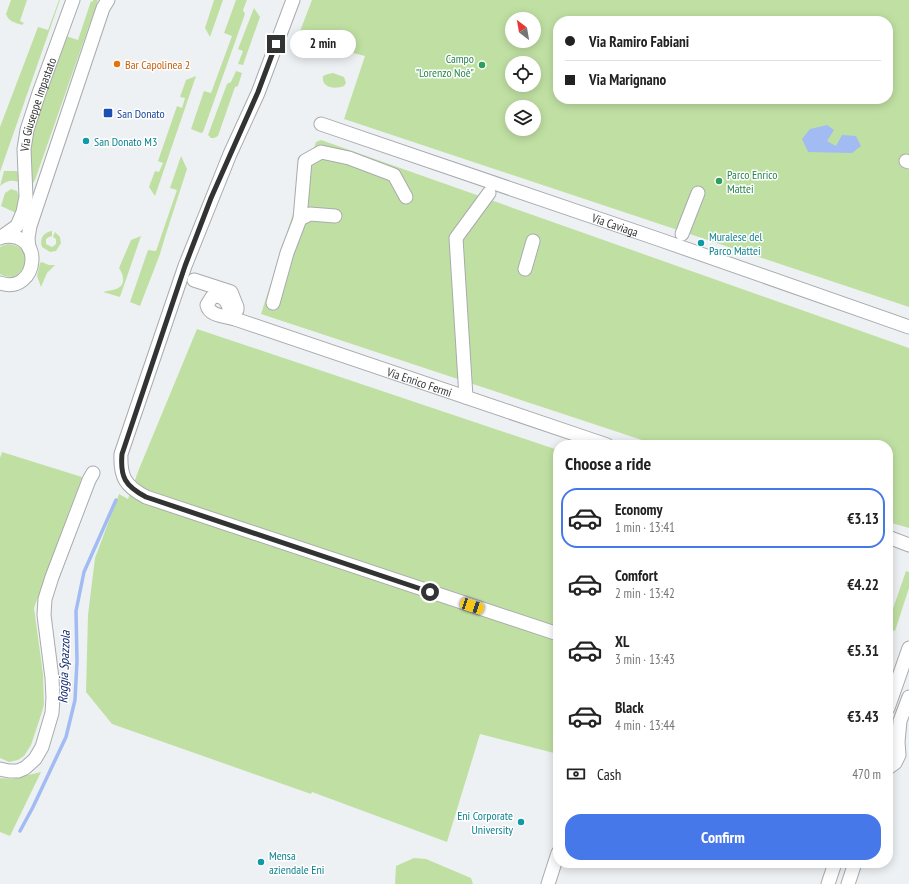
<!DOCTYPE html>
<meta charset="utf-8">
<style>
body{margin:0;font-family:"PT Sans Narrow",sans-serif;background:#f6f6f6;color:#222;height:100vh;display:flex;flex-direction:column;font-size:15px;white-space:nowrap}
*{box-sizing:border-box;margin:0}
p{font-size:13px;color:#767676}
.icon{flex:none;width:22px;height:22px;fill:none;stroke:currentColor;stroke-width:2;stroke-linecap:round;stroke-linejoin:round}
.map{position:relative;flex:1;overflow:hidden}
.details{position:absolute;left:553px;top:440px;width:340px;height:428px;display:flex;flex-direction:column;background:#fff;border-radius:16px;box-shadow:0 2px 10px #0003}
.details>*{flex:none}
.guide{position:absolute;left:553px;top:16px;width:340px;height:88px;border-radius:16px;box-shadow:0 2px 10px #0003;display:grid;align-content:center;height:88px;padding:0 12px;background:#fff}
.needle{width:26px;rotate:329deg}
.buttons{position:absolute;left:505px;top:12px;display:grid;gap:8px}
.buttons a{display:grid;place-items:center;width:36px;height:36px;border-radius:50%;background:#fff;box-shadow:0 2px 10px #0003;font-size:20px}
.end{position:absolute;width:18px;height:18px;margin:-9px;border:5px solid #323333;background:#fff;box-shadow:0 0 0 2px #fff}
.from{border-radius:50%}
.bubble{position:absolute;height:28px;border-radius:14px;background:#fff;box-shadow:0 2px 10px #0003;font-size:13px;font-weight:700;line-height:28px;text-align:center}
.car{position:absolute;width:12px;height:24px;margin:-12px -6px;border-radius:5px;box-shadow:0 0 3px 1px #0007;background:linear-gradient(#f5c518 24%,#345 0 40%,#f5c518 0 76%,#345 0 86%,#f5c518 0)}
.guide b{display:flex;align-items:center;gap:14px;height:38px;font-size:15px}
.guide b+b{border-top:1px solid #e0e0e0}
.guide i{width:10px;height:10px;background:#222}
ul{padding:0;list-style:none}
li{display:flex;align-items:center;gap:12px;height:60px;margin:0 8px 6px;padding:0 4px;border:2px solid transparent;border-radius:16px}
li div{flex:1}
li b{display:block;font-size:15px}
li em{font-style:normal;font-weight:700}
li.current{border-color:#4778e9}
li>.icon{width:36px;height:36px;stroke-width:1.5}
h2{padding:0 12px;font-size:18px;line-height:48px}
.pay{display:flex;align-items:center;gap:10px;height:44px;padding:0 12px;font-size:15px}
.pay p{margin-inline-start:auto}
.cta{display:flex;gap:8px;margin-top:auto;padding:8px 12px}
.cta a{flex:1;height:46px;border-radius:16px;background:#4778e9;color:#fff;font-size:16px;font-weight:700;line-height:46px;text-align:center}
.map>svg:first-child{display:block}
.green{fill:#c0e0a3;fill-rule:evenodd}
.water{fill:#a2bbf2}
.lines{fill:none;stroke-linecap:round;stroke-linejoin:round}
.stream{stroke:#a2bbf2;stroke-width:3.5}
.minor-casing{stroke:#a8abad;stroke-width:15}
.minor{stroke:#fff;stroke-width:13}
.route{stroke:#323333;stroke-width:5}
.food-dot{fill:#e8710a;stroke:#fff;stroke-width:1.5}
.leisure-dot{fill:#2e9e5b;stroke:#fff;stroke-width:1.5}
.transit-dot{fill:#1a4fb4;stroke:#fff;stroke-width:1.5}
.culture-dot{fill:#0f9aa8;stroke:#fff;stroke-width:1.5}
.labels{text-anchor:middle;dominant-baseline:central;stroke-width:3;stroke-linejoin:round;paint-order:stroke}
.leisure-label{font-size:12px;fill:#27864d;stroke:#fff;text-anchor:end}
.food-label{font-size:12px;fill:#c56008;stroke:#fff;text-anchor:start}
.street-label{font-size:12px;fill:#323333;stroke:#fff}
.transit-label{font-size:12px;fill:#164399;stroke:#fff;text-anchor:start}
.culture-label{font-size:12px;fill:#0d838f;stroke:#fff;text-anchor:start}
.water-label{font-size:13px;font-style:italic;fill:#0c2570;stroke:#fff}
</style>
<div class="map">
<svg width="909" height="884" viewBox="0 0 909 884">
<rect width="100%" height="100%" fill="#eef1f3"/>
<g class="green">
<path d="M11,0H27L20,21L24,23L22,25C14,22 9,22 6,14Z"/>
<polygon points="59,0 60,0 0,172 0,127 38,27 48,30"/>
<polygon points="93,0 98,0 97,3 35,180 31,186 31,134 66,36 78,40 91,1 93,2"/>
<polygon points="214,0 223,0 210,37 205,28"/>
<polygon points="236,0 247,0 243,10 245,14 203,132 201,133 191,129 204,91 211,93 232,36 224,33"/>
<path d="M312,0H909V307L344,119L365,56L297,39ZM512,19H534V41H512ZM558,21H888V99H558ZM512,63H534V85H512ZM512,107H534V129H512Z"/>
<polygon points="254,8 260,17 243,65 238,64 243,51 238,49"/>
<polygon points="236,71 242,73 238,86 235,87 218,136 214,138 211,138 208,135 227,84 231,82"/>
<path d="M333,73L344,77L346,83L344,86C336,89 321,89 323,76L328,74Z"/>
<polygon points="196,76 155,196 149,187 155,171 159,172 163,163 158,161 177,106 182,108 185,98 180,97 186,80"/>
<polygon points="321,140 909,348 909,528 888,522 888,445 657,445 261,314 316,142"/>
<polygon points="181,156 187,169 165,237 160,254 140,306 130,302 148,250 156,251 177,190 170,188"/>
<path d="M4,171H17L22,183C13,180 9,179 0,186Z"/>
<polygon points="11,189 17,191 20,199 16,213 1,206 5,193"/>
<path d="M52,231V236L49,237L46,239V244L52,247L56,244V239L53,237L55,232L60,237L61,243L56,251L50,252L42,247C39,238 44,232 52,231Z"/>
<path d="M141,236L120,297L103,292C109,290 111,291 116,289C126,286 124,275 119,268L131,240Z"/>
<path d="M7,244C39,245 24,288 0,274V247Z"/>
<polygon points="42,262 49,265 55,265 47,273 41,287 37,276 40,263"/>
<polygon points="197,329 558,450 558,754 480,734 447,842 312,792 311,794 112,724 86,692 88,615 95,558 119,494 128,499 139,469"/>
<polygon points="2,452 82,477 34,608 43,674 44,704 42,712 31,745 24,756 18,760 9,762 0,758 0,458"/>
<polygon points="906,571 909,572 909,588 895,631 888,628 888,623"/>
<polygon points="41,772 10,836 0,832 0,778 12,779"/>
<polygon points="414,858 426,859 471,878 473,884 395,884 396,866"/>
</g>
<polygon class="water" points="827,125 834,130 827,141 836,146 842,135 856,136 861,146 852,153 808,152 802,139 810,129"/>
<g class="lines">
<polyline class="stream" points="20,831 33,807 66,737 75,700 77,661 76,611 84,572 116,500"/>
<g class="minor-casing">
<g id="minor">
<path d="M293,0L258,93L230,154L185,266L121,454C120,477 125,486 146,497L558,634"/>
<path id="s1" d="M321,124L658,239L909,327"/>
<polyline points="906,161 909,162"/>
<polyline points="300,219 305,161 321,152 349,158 394,175 406,197"/>
<polyline points="682,234 698,193"/>
<path id="s2" d="M0,238L17,226L23,212L26,197L24,149L27,130L39,93L73,0"/>
<polyline points="29,248 28,238 30,226 103,8 108,0"/>
<polyline points="525,269 533,241"/>
<polyline points="194,280 231,292 237,307 237,310"/>
<path d="M0,283C38,296 47,228 0,237"/>
<polyline points="273,303 287,253 300,219 310,214 335,216"/>
<path id="s3" d="M232,318C229,307 227,293 212,297L207,305C209,316 225,316 235,319L607,445"/>
<polyline points="466,397 456,238 489,193"/>
<polyline points="888,537 909,545"/>
<polyline points="888,708 909,648"/>
<polyline points="888,768 895,763 899,755 898,742 900,721 909,697"/>
<polyline points="0,769 9,771 18,771 25,768 35,759 42,747 52,713 53,698 52,678 44,615 45,599 52,577 89,480 93,473"/>
<polyline points="548,884 558,853"/>
<polyline points="828,884 835,863"/>
<polyline points="848,884 855,863"/>
</g>
</g>
<use href="#minor" class="minor"/>
</g>
<g class="lines">
<path class="route" d="M276,44L258,92L211,198L185,266L122,454C120,477 125,486 146,497L430,592"/>
</g>
<circle class="food-dot" cx="117" cy="64" r="4"/>
<g class="leisure-dot">
<circle cx="482" cy="65" r="4"/>
<circle cx="719" cy="181" r="4"/>
</g>
<rect class="transit-dot" x="103" y="108" width="10" height="10" rx="2"/>
<g class="culture-dot">
<circle cx="86" cy="141" r="4"/>
<circle cx="701" cy="243" r="4"/>
<circle cx="521" cy="822" r="4"/>
<circle cx="261" cy="862" r="4"/>
</g>
<g class="labels">
<g class="leisure-label">
<text x="474" y="58">Campo<tspan x="474" dy="14">"Lorenzo Noè"</tspan></text>
<text x="727" y="174" text-anchor="start">Parco Enrico<tspan x="727" dy="14">Mattei</tspan></text>
</g>
<g class="food-label">
<text x="125" y="64">Bar Capolinea 2</text>
</g>
<g class="street-label">
<text stroke="none"><textPath href="#s2" startOffset="146">Via Giuseppe Impastato</textPath></text>
<text stroke="none"><textPath href="#s1" startOffset="311">Via Caviaga</textPath></text>
<text stroke="none"><textPath href="#s3" startOffset="271">Via Enrico Fermi</textPath></text>
</g>
<g class="transit-label">
<text x="117" y="113">San Donato</text>
</g>
<g class="culture-label">
<text x="94" y="141">San Donato M3</text>
<text x="709" y="236">Muralese del<tspan x="709" dy="14">Parco Mattei</tspan></text>
<text x="513" y="815" text-anchor="end">Eni Corporate<tspan x="513" dy="14">University</tspan></text>
<text x="269" y="855">Mensa<tspan x="269" dy="14">aziendale Eni</tspan></text>
</g>
<g class="water-label">
<text transform="translate(64 667) rotate(-88)">Roggia Spazzola</text>
</g>
</g>
</svg>
<div class="buttons">
<a><svg class="needle" viewBox="-14 -14 28 28"><path d="M0-13l5 13h-10z" fill="#e53935"/><path d="M0 13l5-13h-10z" fill="#767676"/></svg></a>
<a><svg class="icon" aria-label="locate" viewBox="0 0 24 24"><circle cx="12" cy="12" r="6"/><path d="M12 2v4M12 18v4M2 12h4M18 12h4"/></svg></a>
<a><svg class="icon" aria-label="layers" viewBox="0 0 24 24"><path d="M12 4l9 5-9 5-9-5zM3 14l9 5 9-5"/></svg></a>
</div>
<i class="end from" style="left:430px;top:592px"></i>
<i class="end" style="left:276px;top:44px"></i>
<div class="bubble" style="left:290px;top:30px;width:66px">2 min</div>
<i class="car" style="left:472px;top:606px;rotate:108deg"></i>
<div class="guide">
<b><i class="from"></i>Via Ramiro Fabiani</b>
<b><i></i>Via Marignano</b>
</div>
<section class="details">
<h2>Choose a ride</h2>
<ul>
<li class="current"><svg class="icon" aria-label="car" viewBox="0 0 24 24"><path d="M5 17H2v-5l4-1 3-4h7l3 4 3 1v5h-3M9 17h6M6 11h13"/><circle cx="7" cy="17" r="2"/><circle cx="17" cy="17" r="2"/></svg><div><b>Economy</b><p>1 min · 13:41</p></div><em>€3.13</em></li>
<li><svg class="icon" aria-label="car" viewBox="0 0 24 24"><path d="M5 17H2v-5l4-1 3-4h7l3 4 3 1v5h-3M9 17h6M6 11h13"/><circle cx="7" cy="17" r="2"/><circle cx="17" cy="17" r="2"/></svg><div><b>Comfort</b><p>2 min · 13:42</p></div><em>€4.22</em></li>
<li><svg class="icon" aria-label="car" viewBox="0 0 24 24"><path d="M5 17H2v-5l4-1 3-4h7l3 4 3 1v5h-3M9 17h6M6 11h13"/><circle cx="7" cy="17" r="2"/><circle cx="17" cy="17" r="2"/></svg><div><b>XL</b><p>3 min · 13:43</p></div><em>€5.31</em></li>
<li><svg class="icon" aria-label="car" viewBox="0 0 24 24"><path d="M5 17H2v-5l4-1 3-4h7l3 4 3 1v5h-3M9 17h6M6 11h13"/><circle cx="7" cy="17" r="2"/><circle cx="17" cy="17" r="2"/></svg><div><b>Black</b><p>4 min · 13:44</p></div><em>€3.43</em></li>
</ul>
<div class="pay"><svg class="icon" aria-label="cash" viewBox="0 0 24 24"><path d="M3 7h18v10H3z"/><circle cx="12" cy="12" r="2"/></svg>Cash<p>470 m</p></div>
<div class="cta"><a>Confirm</a></div>
</section>
</div>
